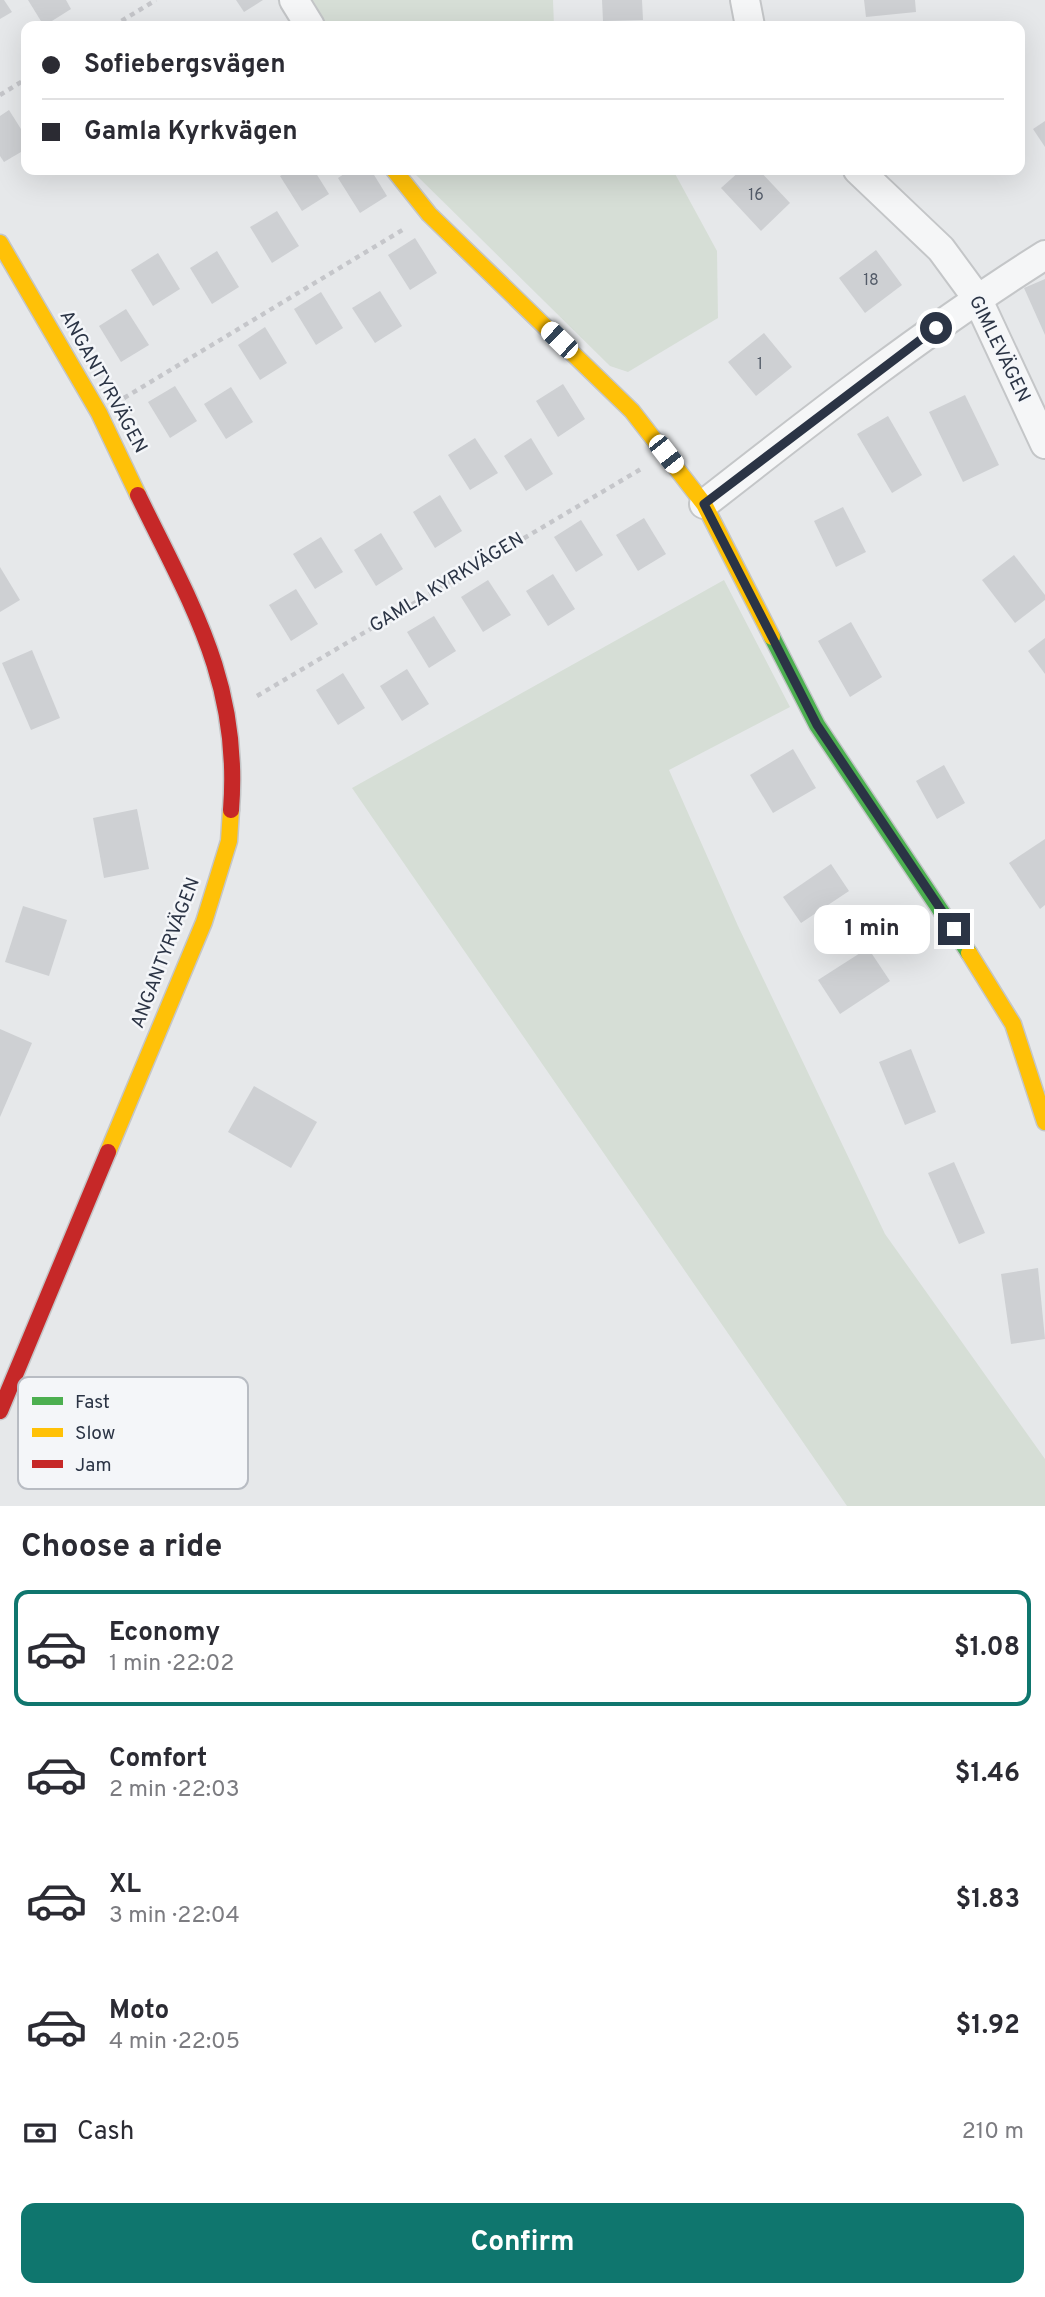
<!DOCTYPE html>
<meta charset="utf-8">
<style>
body{margin:0;font-family:Overpass,sans-serif;background:#f2f2f3;color:#2b2b33;height:100vh;display:flex;flex-direction:column;font-size:26px;white-space:nowrap}
*{box-sizing:border-box;margin:0}
p{font-size:23px;color:#7c7c81}
.icon{flex:none;width:38px;height:38px;fill:none;stroke:currentColor;stroke-width:2;stroke-linecap:round;stroke-linejoin:round}
.map{position:relative;height:1506px;overflow:hidden}
.sheet{display:flex;flex-direction:column;background:#fff;flex:1}
.sheet>*{flex:none}
.banner{position:absolute;left:21px;top:21px;width:1004px;height:154px;border-radius:14px;box-shadow:0 7px 28px #0002;display:grid;align-content:center;height:154px;padding:0 21px;background:#fff}
.end{position:absolute;width:32px;height:32px;margin:-16px;border:9px solid #2b3445;background:#fff;box-shadow:0 0 0 4px #fff}
.from{border-radius:50%}
.bubble{position:absolute;height:49px;border-radius:14px;background:#fff;box-shadow:0 7px 28px #0002;font-size:23px;font-weight:700;line-height:49px;text-align:center}
.car{position:absolute;width:21px;height:42px;margin:-21px -10px;border-radius:9px;box-shadow:0 0 5px 2px #0007;background:linear-gradient(#fff 24%,#345 0 40%,#fff 0 76%,#345 0 86%,#fff 0)}
.banner b{display:flex;align-items:center;gap:24px;height:66px;font-size:26px}
.banner b+b{border-top:2px solid #e1e1e2}
.banner i{width:18px;height:18px;background:#2b2b33}
ul{padding:0;list-style:none}
li{display:flex;align-items:center;gap:21px;height:116px;margin:0 14px 10px;padding:0 7px;border:4px solid transparent;border-radius:14px}
li div{flex:1}
li b{display:block;font-size:26px}
li em{font-style:normal;font-weight:700}
li.on{border-color:#0f766e}
li>.icon{width:63px;height:63px;stroke-width:1.5}
h2{padding:0 21px;font-size:32px;line-height:84px}
.pay{display:flex;align-items:center;gap:18px;height:77px;padding:0 21px;font-size:26px}
.pay p{margin-inline-start:auto}
.button{display:flex;gap:14px;margin-top:auto;padding:14px 21px}
.button a{flex:1;height:80px;border-radius:14px;background:#0f766e;color:#fff;font-size:28px;font-weight:700;line-height:80px;text-align:center}
.map>svg:first-child{display:block}
.green{fill:#d6ded6}
.building{fill:#ced0d3}
.lines{fill:none;stroke-linecap:round;stroke-linejoin:round}
.street-casing{stroke:#c4c6c8;stroke-width:32}
.fast-casing{stroke:#c4c6c8;stroke-width:19}
.slow-casing{stroke:#c4c6c8;stroke-width:19}
.jam-casing{stroke:#c4c6c8;stroke-width:19}
.path{stroke:#c5c6ca;stroke-width:4.5;stroke-dasharray:5 5;stroke-linecap:butt}
.street{stroke:#f5f6f7;stroke-width:28}
.fast{stroke:#4caf50;stroke-width:16}
.slow{stroke:#ffc107;stroke-width:16}
.jam{stroke:#c62828;stroke-width:16}
.route{stroke:#2b3445;stroke-width:9}
.labels{text-anchor:middle;dominant-baseline:central;stroke-width:5;stroke-linejoin:round;paint-order:stroke}
.number-label{font-size:16px;fill:#545c69}
.street-label{font-size:19px;fill:#2b3445;stroke:#f4f6f9}
.key{fill:#f4f6f9;stroke:#b8bcc3;stroke-width:2}
.key-label{font-size:19px;fill:#2b3445}
</style>
<div class="map">
<svg width="1045" height="1506" viewBox="0 0 1045 1506">
<rect width="100%" height="100%" fill="#e6e8ea"/>
<g class="green">
<polygon points="308,0 553,0 554,26 324,26"/>
<polygon points="411,170 673,170 717,251 718,318 628,372 610,366"/>
<polygon points="724,580 790,707 669,770 738,926 885,1234 1045,1459 1045,1506 847,1506 352,788"/>
</g>
<g class="building">
<polygon points="0,0 4,0 12,12 0,19"/>
<polygon points="28,0 66,0 71,9 44,26"/>
<polygon points="236,0 263,0 244,12"/>
<polygon points="602,0 642,0 643,20 603,21"/>
<polygon points="864,0 915,0 916,12 866,17"/>
<polygon points="9,110 26,137 26,149 4,162 0,156 0,116"/>
<polygon points="1045,121 1045,147 1033,129"/>
<polygon points="290,170 314,170 329,194 302,211 280,176"/>
<polygon points="350,170 371,170 387,196 360,213 338,178"/>
<polygon points="741,170 759,170 790,203 761,231 721,188"/>
<polygon points="277,211 299,246 272,263 250,227"/>
<polygon points="415,238 437,273 410,290 388,255"/>
<polygon points="876,250 902,285 865,313 839,278"/>
<polygon points="217,251 239,287 212,304 190,268"/>
<polygon points="158,253 180,289 153,306 131,270"/>
<polygon points="1045,279 1045,335 1024,288"/>
<polygon points="380,291 402,326 375,343 352,308"/>
<polygon points="321,292 343,328 316,345 294,309"/>
<polygon points="126,309 149,345 121,362 99,326"/>
<polygon points="265,327 287,363 260,380 238,345"/>
<polygon points="764,333 792,367 756,396 728,362"/>
<polygon points="563,384 585,419 558,437 536,401"/>
<polygon points="175,386 197,421 170,438 148,402"/>
<polygon points="231,387 253,422 226,439 204,404"/>
<polygon points="965,395 999,465 963,482 929,412"/>
<polygon points="888,416 922,475 892,493 857,434"/>
<polygon points="475,438 498,473 470,490 448,455"/>
<polygon points="531,438 553,474 526,491 504,456"/>
<polygon points="440,495 462,531 435,548 413,512"/>
<polygon points="843,507 866,552 836,567 814,521"/>
<polygon points="644,518 666,554 638,571 616,535"/>
<polygon points="581,520 603,555 576,572 554,537"/>
<polygon points="381,533 403,569 376,586 354,550"/>
<polygon points="321,537 343,572 315,589 293,554"/>
<polygon points="1014,555 1045,595 1045,600 1015,623 982,580"/>
<polygon points="0,567 20,600 0,612"/>
<polygon points="553,574 575,609 548,626 526,591"/>
<polygon points="488,580 511,615 483,632 461,597"/>
<polygon points="296,589 318,624 291,641 269,605"/>
<polygon points="434,616 456,651 429,668 407,632"/>
<polygon points="851,622 882,677 850,697 818,641"/>
<polygon points="1045,638 1045,674 1028,651"/>
<polygon points="32,650 60,718 31,730 2,663"/>
<polygon points="407,669 429,704 402,721 380,686"/>
<polygon points="343,673 365,708 338,725 316,690"/>
<polygon points="793,749 816,788 773,813 750,775"/>
<polygon points="944,765 965,803 937,819 916,781"/>
<polygon points="137,809 149,869 104,878 93,818"/>
<polygon points="1045,839 1045,905 1040,909 1009,863"/>
<polygon points="831,864 849,891 801,923 783,897"/>
<polygon points="23,906 67,920 49,976 5,962"/>
<polygon points="868,948 890,981 840,1014 818,980"/>
<polygon points="0,1029 32,1043 0,1117"/>
<polygon points="911,1049 936,1112 905,1125 879,1062"/>
<polygon points="254,1086 317,1122 291,1168 228,1132"/>
<polygon points="954,1162 985,1233 959,1244 928,1173"/>
<polygon points="1038,1268 1045,1339 1011,1344 1001,1274"/>
</g>
<g class="lines">
<g class="street-casing">
<g id="street">
<polyline points="294,0 310,26"/>
<polyline points="745,0 750,26"/>
<polyline points="858,170 941,249 977,298 1045,444"/>
<path d="M704,504C815,417 926,330 1045,255"/>
</g>
</g>
<g class="fast-casing">
<polyline id="fast" points="772,637 817,725 969,953"/>
</g>
<g class="slow-casing">
<g id="slow">
<polyline points="394,170 429,214 632,411 704,504 772,637"/>
<polyline points="0,243 99,413 138,495"/>
<polyline points="969,953 1013,1024 1045,1122"/>
<polyline points="108,1152 204,922 229,841 231,810"/>
</g>
</g>
<g class="jam-casing">
<g id="jam">
<path d="M138,495C191,604 241,683 231,810"/>
<polyline points="0,1411 108,1152"/>
</g>
</g>
<g class="path">
<polyline points="113,26 156,0"/>
<polyline points="0,95 26,79"/>
<polyline points="124,398 404,229"/>
<polyline points="257,696 641,469"/>
</g>
<use href="#street" class="street"/>
<use href="#fast" class="fast"/>
<use href="#slow" class="slow"/>
<use href="#jam" class="jam"/>
</g>
<g class="lines">
<polyline class="route" points="936,328 704,504 817,725 954,929"/>
</g>
<g class="labels">
<g class="number-label">
<text x="756" y="196">16</text>
<text x="871" y="281">18</text>
<text x="760" y="365">1</text>
</g>
<g class="street-label">
<text transform="translate(999 349) rotate(64)">GIMLEVÄGEN</text>
<text transform="translate(103 382) rotate(61)">ANGANTYRVÄGEN</text>
<text transform="translate(447 583) rotate(-31)">GAMLA KYRKVÄGEN</text>
<text transform="translate(166 953) rotate(-69)">ANGANTYRVÄGEN</text>
</g>
</g>
<rect x="18" y="1377" width="230" height="112" rx="10" class="key"/>
<rect x="32" y="1397" width="31" height="8" fill="#4caf50"/>
<rect x="32" y="1428" width="31" height="9" fill="#ffc107"/>
<rect x="32" y="1460" width="31" height="8" fill="#c62828"/>
<g class="key-label">
<text x="75" y="1408">Fast</text>
<text x="75" y="1439">Slow</text>
<text x="75" y="1471">Jam</text>
</g>
</svg>
<i class="end from" style="left:936px;top:328px"></i>
<i class="end" style="left:954px;top:929px"></i>
<div class="bubble" style="left:814px;top:905px;width:116px">1 min</div>
<i class="car" style="left:559px;top:340px;rotate:314deg"></i>
<i class="car" style="left:666px;top:454px;rotate:142deg"></i>
<div class="banner">
<b><i class="from"></i>Sofiebergsvägen</b>
<b><i></i>Gamla Kyrkvägen</b>
</div>
</div>
<section class="sheet">
<h2>Choose a ride</h2>
<ul>
<li class="on"><svg class="icon" aria-label="car" viewBox="0 0 24 24"><path d="M5 17H2v-5l4-1 3-4h7l3 4 3 1v5h-3M9 17h6M6 11h13"/><circle cx="7" cy="17" r="2"/><circle cx="17" cy="17" r="2"/></svg><div><b>Economy</b><p>1 min · 22:02</p></div><em>$1.08</em></li>
<li><svg class="icon" aria-label="car" viewBox="0 0 24 24"><path d="M5 17H2v-5l4-1 3-4h7l3 4 3 1v5h-3M9 17h6M6 11h13"/><circle cx="7" cy="17" r="2"/><circle cx="17" cy="17" r="2"/></svg><div><b>Comfort</b><p>2 min · 22:03</p></div><em>$1.46</em></li>
<li><svg class="icon" aria-label="car" viewBox="0 0 24 24"><path d="M5 17H2v-5l4-1 3-4h7l3 4 3 1v5h-3M9 17h6M6 11h13"/><circle cx="7" cy="17" r="2"/><circle cx="17" cy="17" r="2"/></svg><div><b>XL</b><p>3 min · 22:04</p></div><em>$1.83</em></li>
<li><svg class="icon" aria-label="car" viewBox="0 0 24 24"><path d="M5 17H2v-5l4-1 3-4h7l3 4 3 1v5h-3M9 17h6M6 11h13"/><circle cx="7" cy="17" r="2"/><circle cx="17" cy="17" r="2"/></svg><div><b>Moto</b><p>4 min · 22:05</p></div><em>$1.92</em></li>
</ul>
<div class="pay"><svg class="icon" aria-label="cash" viewBox="0 0 24 24"><path d="M3 7h18v10H3z"/><circle cx="12" cy="12" r="2"/></svg>Cash<p>210 m</p></div>
<div class="button"><a>Confirm</a></div>
</section>
